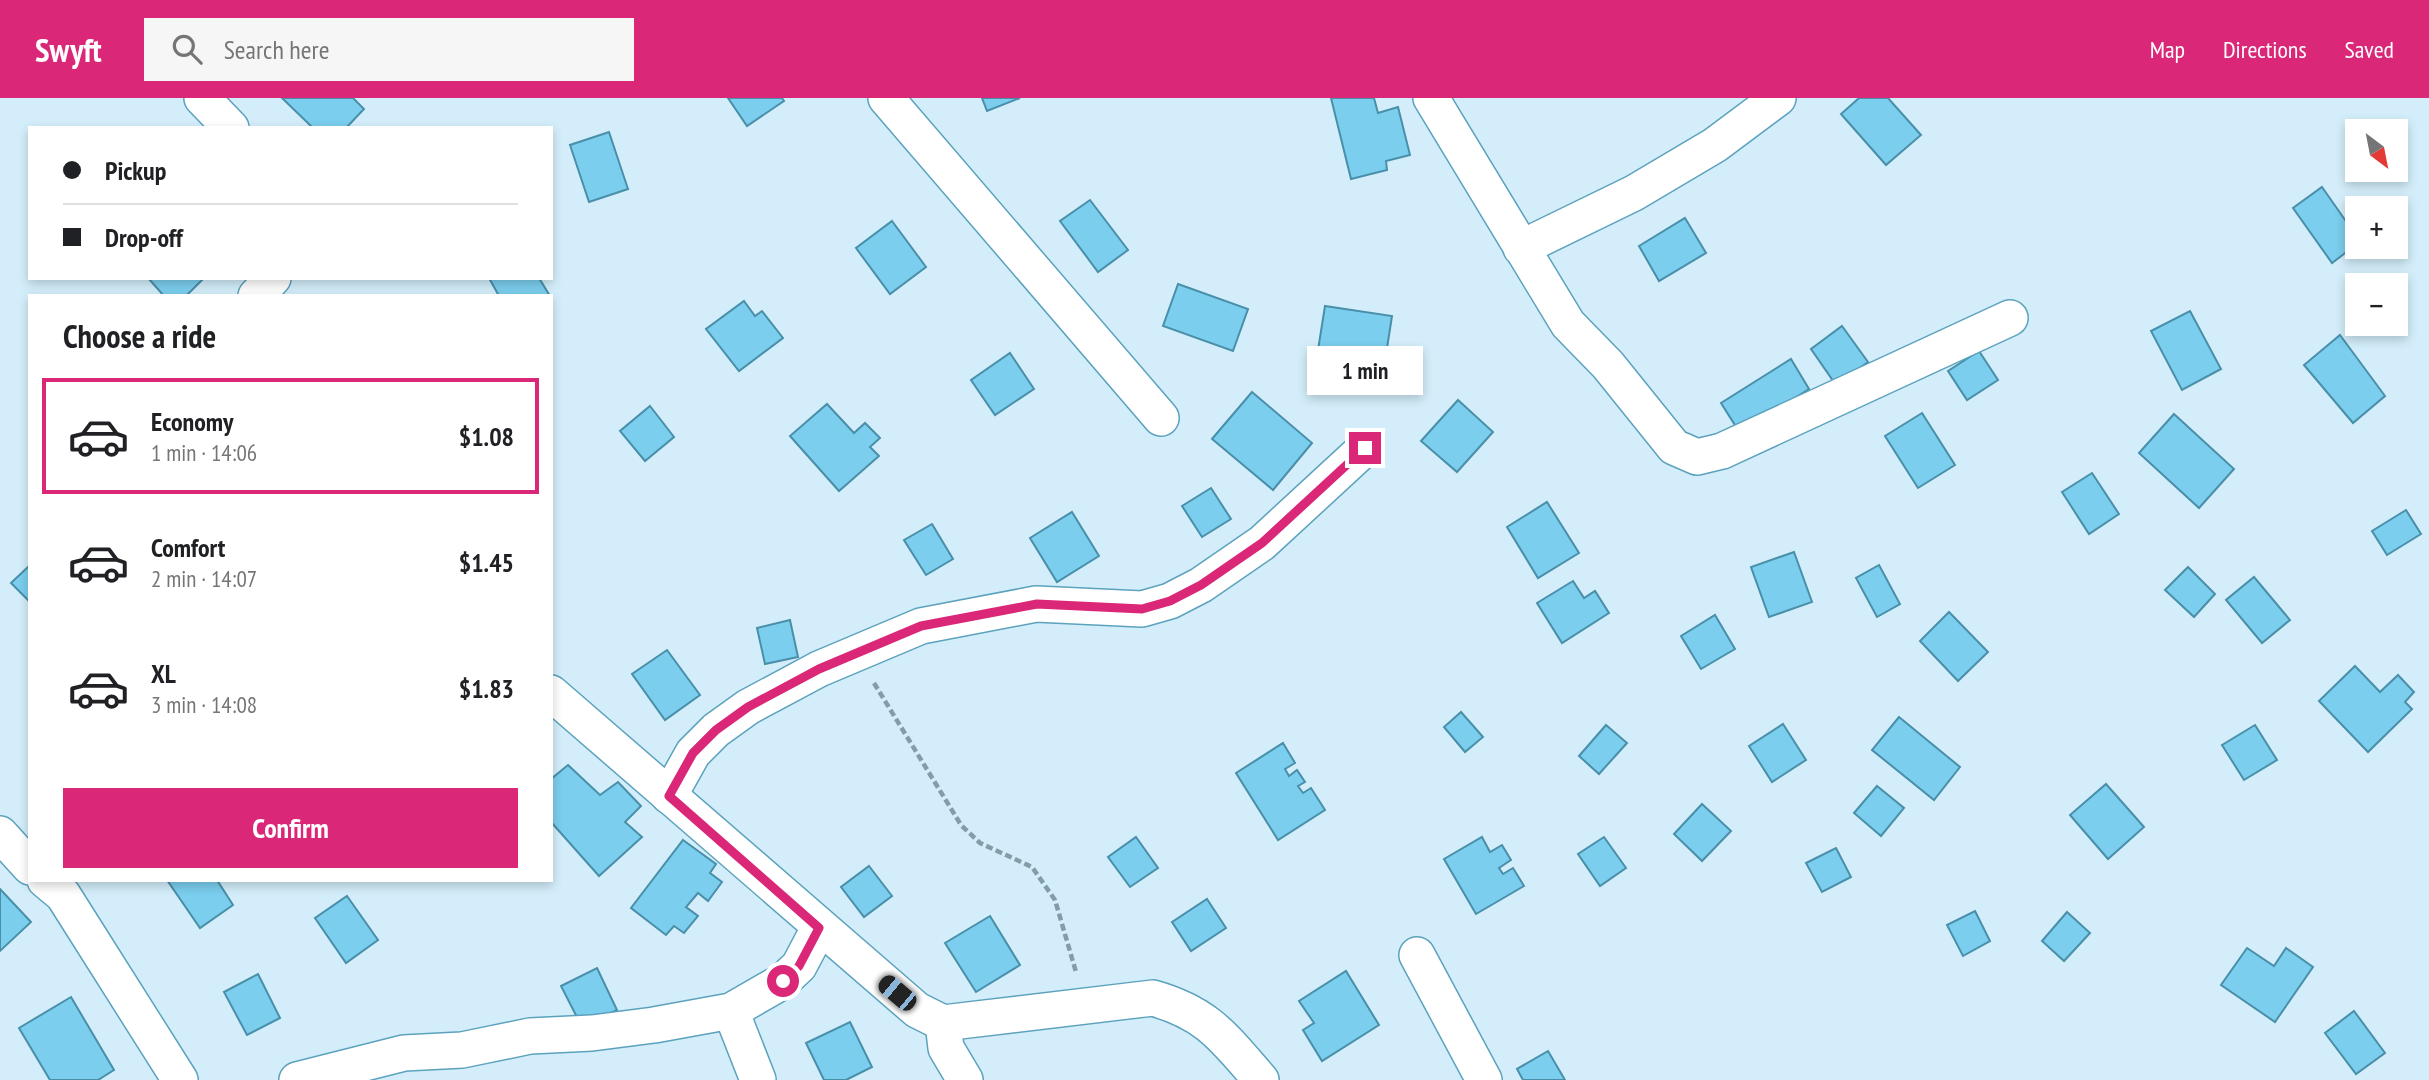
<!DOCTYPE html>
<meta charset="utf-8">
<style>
body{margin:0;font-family:"PT Sans Narrow",sans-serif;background:#f6f6f6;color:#202124;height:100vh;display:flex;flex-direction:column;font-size:26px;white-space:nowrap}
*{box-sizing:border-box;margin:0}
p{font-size:23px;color:#757577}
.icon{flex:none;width:38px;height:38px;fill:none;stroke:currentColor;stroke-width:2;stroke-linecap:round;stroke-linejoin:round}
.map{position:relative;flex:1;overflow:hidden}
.drawer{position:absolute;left:28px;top:196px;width:525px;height:588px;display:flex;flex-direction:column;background:#fff;border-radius:0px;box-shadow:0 4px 10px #0003}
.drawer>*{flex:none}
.hud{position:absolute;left:28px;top:28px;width:525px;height:154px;border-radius:0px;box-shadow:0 4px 10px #0003;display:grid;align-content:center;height:154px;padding:0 35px;background:#fff}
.needle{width:46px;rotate:148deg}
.tools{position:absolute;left:2345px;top:21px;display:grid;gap:14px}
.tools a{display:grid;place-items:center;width:63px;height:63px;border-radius:0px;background:#fff;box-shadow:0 4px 10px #0003;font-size:35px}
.end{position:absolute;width:32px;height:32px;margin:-16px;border:9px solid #db2777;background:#fff;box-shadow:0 0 0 4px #fff}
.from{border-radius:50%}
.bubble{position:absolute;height:49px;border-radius:0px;background:#fff;box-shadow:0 4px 10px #0003;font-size:23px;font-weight:700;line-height:49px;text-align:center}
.car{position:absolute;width:21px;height:42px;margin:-21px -10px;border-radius:9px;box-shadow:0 0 5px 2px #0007;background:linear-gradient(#222 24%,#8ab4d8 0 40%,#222 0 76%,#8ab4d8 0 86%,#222 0)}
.hud b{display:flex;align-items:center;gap:24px;height:66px;font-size:26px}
.hud b+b{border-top:2px solid #e0e0e0}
.hud i{width:18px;height:18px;background:#202124}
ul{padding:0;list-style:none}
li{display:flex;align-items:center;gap:21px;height:116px;margin:0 14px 10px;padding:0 21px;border:4px solid transparent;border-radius:0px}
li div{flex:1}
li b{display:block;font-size:26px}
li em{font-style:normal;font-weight:700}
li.active{border-color:#db2777}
li>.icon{width:63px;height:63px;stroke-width:1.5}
h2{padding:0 35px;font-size:32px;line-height:84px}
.primary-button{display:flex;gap:14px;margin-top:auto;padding:14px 35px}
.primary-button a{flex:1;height:80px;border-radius:0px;background:#db2777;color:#fff;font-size:28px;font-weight:700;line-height:80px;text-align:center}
header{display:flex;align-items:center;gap:42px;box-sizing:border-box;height:98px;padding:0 35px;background:#db2777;color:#fff}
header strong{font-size:33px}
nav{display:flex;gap:38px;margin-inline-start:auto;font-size:24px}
.search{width:490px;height:63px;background:#f6f6f6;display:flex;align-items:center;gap:18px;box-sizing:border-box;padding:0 24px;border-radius:0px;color:#757577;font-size:26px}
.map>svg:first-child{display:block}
.building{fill:#7bceee;stroke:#498fa9;stroke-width:2}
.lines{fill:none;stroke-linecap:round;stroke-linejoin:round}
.minor-casing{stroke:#5ca2bd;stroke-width:38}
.path{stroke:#839da8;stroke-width:4.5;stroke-dasharray:7 3.5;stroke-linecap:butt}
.minor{stroke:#fff;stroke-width:35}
.route{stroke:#db2777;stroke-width:9}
</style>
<header>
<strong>Swyft</strong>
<div class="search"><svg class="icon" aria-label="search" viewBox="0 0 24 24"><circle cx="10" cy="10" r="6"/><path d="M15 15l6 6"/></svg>Search here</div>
<nav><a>Map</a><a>Directions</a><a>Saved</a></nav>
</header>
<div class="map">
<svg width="2429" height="982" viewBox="0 0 2429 982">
<rect width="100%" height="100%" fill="#d3eefa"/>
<g class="building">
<polygon points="282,0 353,0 364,11 346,30 313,30"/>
<polygon points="728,0 782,0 784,3 747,28"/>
<polygon points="982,0 1020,0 987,13"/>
<polygon points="1331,0 1374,0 1378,15 1398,9 1410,57 1386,63 1387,72 1351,81"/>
<polygon points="1859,0 1888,0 1921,37 1886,67 1841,16"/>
<polygon points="609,34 628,91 589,104 570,47"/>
<polygon points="2322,89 2357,139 2357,146 2332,165 2293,110"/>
<polygon points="1090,102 1128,152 1098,174 1060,123"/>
<polygon points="1685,120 1706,155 1659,183 1639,148"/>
<polygon points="892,123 926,169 890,196 856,150"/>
<polygon points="148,180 204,180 186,198 164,198"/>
<polygon points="489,180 539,180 550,198 499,198"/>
<polygon points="1178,186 1248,211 1233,253 1163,228"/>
<polygon points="744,203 755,218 762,213 783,240 739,273 706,231"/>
<polygon points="1325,208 1392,218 1385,263 1318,252"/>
<polygon points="2190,213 2221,271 2182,292 2151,233"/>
<polygon points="1842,228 1868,264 1836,287 1811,251"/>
<polygon points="2340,237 2385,298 2353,325 2304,267"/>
<polygon points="1979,253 1998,282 1967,302 1948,273"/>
<polygon points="1010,255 1034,291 995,317 971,282"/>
<polygon points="1791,261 1809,291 1740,335 1721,305"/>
<polygon points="1252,294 1312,345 1273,392 1212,341"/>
<polygon points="1458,302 1493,334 1457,374 1421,343"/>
<polygon points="827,306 854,335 865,325 880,340 870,349 879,358 839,393 790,338"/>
<polygon points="650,308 674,339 645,363 620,333"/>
<polygon points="1922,315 1955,367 1918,390 1885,338"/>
<polygon points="2174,316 2234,371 2199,410 2139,355"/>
<polygon points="2092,375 2119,416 2089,436 2062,394"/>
<polygon points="1211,390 1231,421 1202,439 1182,408"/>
<polygon points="1547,404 1579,455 1538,480 1507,429"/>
<polygon points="2406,412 2421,436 2387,457 2372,433"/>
<polygon points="1072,414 1099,458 1057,484 1030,440"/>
<polygon points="932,426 953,461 926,477 904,442"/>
<polygon points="1794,454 1812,504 1769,519 1751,469"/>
<polygon points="30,467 30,504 11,485"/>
<polygon points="1879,467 1900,506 1877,519 1856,480"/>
<polygon points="2188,469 2215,496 2194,519 2165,492"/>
<polygon points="2254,479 2290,522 2262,545 2226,502"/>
<polygon points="1573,483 1584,500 1595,493 1609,515 1562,545 1537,505"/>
<polygon points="1949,514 1988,554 1958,583 1920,543"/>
<polygon points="1715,517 1735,551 1701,571 1681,538"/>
<polygon points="790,522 798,559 765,566 757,530"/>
<polygon points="667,552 700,597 665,622 632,576"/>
<polygon points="2355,568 2380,594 2398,577 2414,594 2405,604 2412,611 2368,654 2319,603"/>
<polygon points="1461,614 1483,639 1465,654 1444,629"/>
<polygon points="1899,619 1960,669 1934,702 1872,652"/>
<polygon points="1783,626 1806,662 1772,684 1749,648"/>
<polygon points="1606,627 1627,645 1599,676 1579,658"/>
<polygon points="2255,627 2277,662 2244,682 2222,647"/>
<polygon points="1283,645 1295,665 1285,671 1289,678 1297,672 1305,684 1298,688 1303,695 1311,690 1325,712 1278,742 1236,675"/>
<polygon points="568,667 600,697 618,684 641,708 625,724 642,739 599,778 551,724 551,681"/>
<polygon points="2106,686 2144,729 2108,761 2070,717"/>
<polygon points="1877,688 1904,710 1881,738 1854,715"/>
<polygon points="1702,706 1731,733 1702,763 1674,736"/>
<polygon points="1136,739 1158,770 1130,789 1108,759"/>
<polygon points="1482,739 1490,754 1502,747 1511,762 1499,770 1503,776 1513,770 1524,788 1476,816 1444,761"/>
<polygon points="1604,739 1626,770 1600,788 1578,756"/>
<polygon points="683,742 716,766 710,775 722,784 708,803 698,795 686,809 698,818 684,835 674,828 666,837 631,810"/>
<polygon points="1836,750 1851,779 1822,794 1806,765"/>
<polygon points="869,768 892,798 864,819 841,789"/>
<polygon points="167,782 217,782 233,807 200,830"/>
<polygon points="0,791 31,824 0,853"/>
<polygon points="347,798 378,842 346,865 315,820"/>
<polygon points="1207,801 1226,830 1191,853 1172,824"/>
<polygon points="1975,813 1990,843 1963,858 1947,827"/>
<polygon points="2067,814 2090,835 2064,863 2042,843"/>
<polygon points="990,818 1020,867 976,894 945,845"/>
<polygon points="2247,850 2274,868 2286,850 2313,869 2275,924 2221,887"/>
<polygon points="597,870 617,912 582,929 561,888"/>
<polygon points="1346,873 1379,927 1322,963 1303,932 1314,925 1299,903"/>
<polygon points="258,876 280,920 247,937 224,894"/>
<polygon points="71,899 114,972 98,982 50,982 19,930"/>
<polygon points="2354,913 2385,955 2356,976 2325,935"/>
<polygon points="850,924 872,969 846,982 824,982 806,945"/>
<polygon points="1548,953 1565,982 1523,982 1517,971"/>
</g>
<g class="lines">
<g class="minor-casing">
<g id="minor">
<polyline points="202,0 231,30"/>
<polyline points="886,0 1161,320"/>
<polyline points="1431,0 1568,226 1608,267 1674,349 1697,359 1722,353 2010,220"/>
<polyline points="1521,150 1634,95 1715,47 1778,0"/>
<polyline points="256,198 273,180"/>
<path d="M551,595L917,912L943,925L1153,900C1209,916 1224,940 1261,982"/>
<polyline points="669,698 693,655 716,632 748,609 819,571 921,528 1036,506 1142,511 1170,503 1201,487 1262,445 1365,350"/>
<polyline points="0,736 30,769"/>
<polyline points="45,782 63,797 180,982"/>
<polyline points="1417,857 1484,982"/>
<polyline points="731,913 758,982"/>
<polyline points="943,925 946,950 965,982"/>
<polyline points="297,982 404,955 462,952 530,938 592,935 654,927 731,913 783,883 799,868 819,830"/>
</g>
</g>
<polyline class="path" points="874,585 961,727 980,745 1032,769 1055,802 1076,874"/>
<use href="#minor" class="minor"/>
</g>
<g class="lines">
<polyline class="route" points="783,883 799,868 819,830 669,698 693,655 716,632 748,609 819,571 921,528 1037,506 1142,511 1170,503 1201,487 1262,445 1365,350"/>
</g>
</svg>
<div class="tools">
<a><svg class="needle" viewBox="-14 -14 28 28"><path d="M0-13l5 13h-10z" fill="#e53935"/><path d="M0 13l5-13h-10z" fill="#757577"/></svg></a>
<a>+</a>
<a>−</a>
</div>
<i class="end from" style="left:783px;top:883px"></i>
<i class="end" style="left:1365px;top:350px"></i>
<div class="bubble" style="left:1307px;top:248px;width:116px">1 min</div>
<i class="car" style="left:897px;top:895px;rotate:310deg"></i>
<div class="hud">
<b><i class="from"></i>Pickup</b>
<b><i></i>Drop-off</b>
</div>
<section class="drawer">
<h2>Choose a ride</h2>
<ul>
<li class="active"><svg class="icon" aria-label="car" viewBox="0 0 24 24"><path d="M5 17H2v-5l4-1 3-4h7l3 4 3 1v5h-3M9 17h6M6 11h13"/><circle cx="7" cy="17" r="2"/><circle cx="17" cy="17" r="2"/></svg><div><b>Economy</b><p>1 min · 14:06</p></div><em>$1.08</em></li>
<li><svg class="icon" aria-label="car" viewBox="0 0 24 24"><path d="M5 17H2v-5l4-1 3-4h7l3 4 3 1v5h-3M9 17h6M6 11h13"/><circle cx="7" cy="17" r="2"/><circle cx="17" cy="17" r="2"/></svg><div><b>Comfort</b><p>2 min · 14:07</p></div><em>$1.45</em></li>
<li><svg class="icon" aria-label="car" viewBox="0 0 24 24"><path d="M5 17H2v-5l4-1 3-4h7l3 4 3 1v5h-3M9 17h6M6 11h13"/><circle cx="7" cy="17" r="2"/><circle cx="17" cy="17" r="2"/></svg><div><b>XL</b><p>3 min · 14:08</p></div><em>$1.83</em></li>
</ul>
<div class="primary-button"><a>Confirm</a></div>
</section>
</div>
